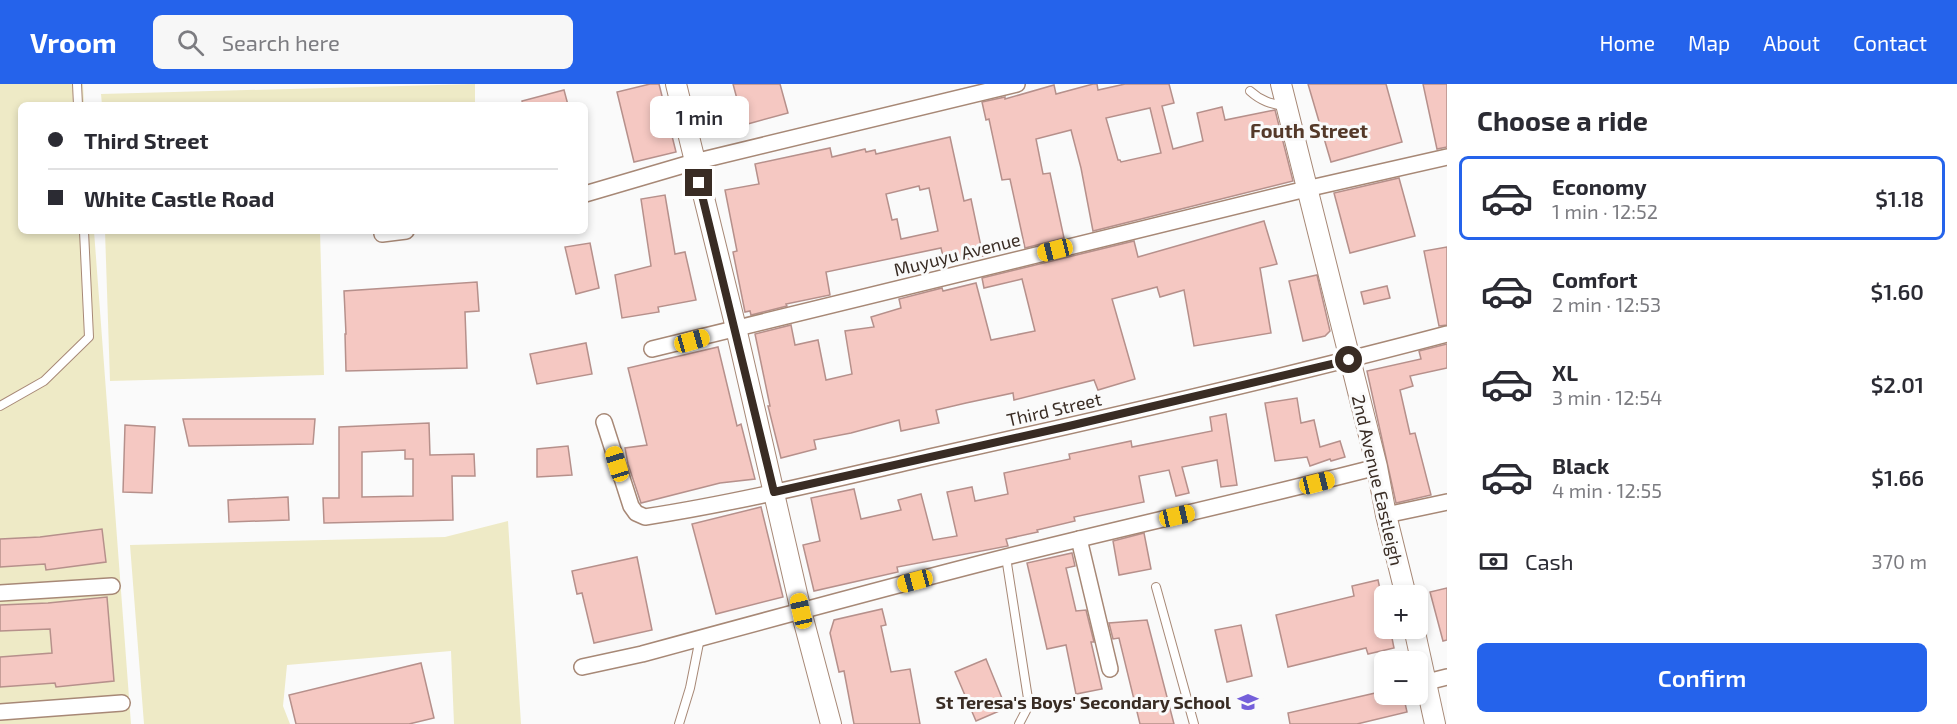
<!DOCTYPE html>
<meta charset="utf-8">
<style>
body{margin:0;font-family:"Exo 2",sans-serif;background:#f7f7f7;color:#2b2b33;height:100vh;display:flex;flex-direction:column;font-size:22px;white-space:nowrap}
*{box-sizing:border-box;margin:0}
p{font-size:20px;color:#7c7c81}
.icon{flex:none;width:33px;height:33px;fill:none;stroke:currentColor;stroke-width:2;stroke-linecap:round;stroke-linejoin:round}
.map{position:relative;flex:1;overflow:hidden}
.details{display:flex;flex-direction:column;background:#fff;width:510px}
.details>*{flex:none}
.guide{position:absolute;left:18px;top:18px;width:570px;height:132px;border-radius:9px;box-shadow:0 3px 9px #0003;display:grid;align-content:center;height:132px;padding:0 30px;background:#fff}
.buttons{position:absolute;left:1374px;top:501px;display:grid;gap:12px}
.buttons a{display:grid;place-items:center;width:54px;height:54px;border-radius:9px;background:#fff;box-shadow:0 3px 9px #0003;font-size:30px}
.end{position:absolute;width:27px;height:27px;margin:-14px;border:8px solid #392c24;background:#fff;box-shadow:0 0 0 3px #fff}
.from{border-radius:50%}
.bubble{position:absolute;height:42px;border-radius:9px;background:#fff;box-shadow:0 3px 9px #0003;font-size:20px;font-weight:600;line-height:42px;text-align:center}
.car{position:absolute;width:18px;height:36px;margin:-18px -9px;border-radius:8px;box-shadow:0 0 4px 2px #0007;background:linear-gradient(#f5c518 24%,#345 0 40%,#f5c518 0 76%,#345 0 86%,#f5c518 0)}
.guide b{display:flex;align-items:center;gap:21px;height:57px;font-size:22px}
.guide b+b{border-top:2px solid #e1e1e2}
.guide i{width:15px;height:15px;background:#2b2b33}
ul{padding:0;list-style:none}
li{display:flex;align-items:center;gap:18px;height:84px;margin:0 12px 9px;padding:0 18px;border:3px solid transparent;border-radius:9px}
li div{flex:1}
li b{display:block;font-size:22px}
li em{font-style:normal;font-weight:600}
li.current{border-color:#2563eb}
li>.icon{width:54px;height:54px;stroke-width:1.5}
h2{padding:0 30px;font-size:27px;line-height:72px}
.pay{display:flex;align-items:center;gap:15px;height:66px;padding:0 30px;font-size:22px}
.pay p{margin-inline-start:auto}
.action{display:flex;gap:12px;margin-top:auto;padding:12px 30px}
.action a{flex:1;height:69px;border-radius:9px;background:#2563eb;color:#fff;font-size:24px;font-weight:600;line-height:69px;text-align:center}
header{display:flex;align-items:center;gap:36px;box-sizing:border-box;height:84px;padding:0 30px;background:#2563eb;color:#fff}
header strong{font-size:28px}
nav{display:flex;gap:33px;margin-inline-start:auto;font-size:21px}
.search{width:420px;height:54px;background:#f7f7f7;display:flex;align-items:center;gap:15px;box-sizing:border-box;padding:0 21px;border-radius:9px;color:#7c7c81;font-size:22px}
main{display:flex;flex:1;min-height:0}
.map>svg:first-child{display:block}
.green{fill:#eeeac6}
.building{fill:#f5c8c2;stroke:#b6908b;stroke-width:1.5;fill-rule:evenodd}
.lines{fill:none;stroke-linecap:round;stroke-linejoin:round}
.service-casing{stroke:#a78876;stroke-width:10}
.minor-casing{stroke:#a78876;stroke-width:18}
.tertiary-casing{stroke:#a78876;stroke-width:22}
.service{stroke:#fff;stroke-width:8}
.minor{stroke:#fff;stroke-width:15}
.tertiary{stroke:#fff;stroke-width:20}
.route{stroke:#392c24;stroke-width:8}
.labels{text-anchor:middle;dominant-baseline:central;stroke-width:6;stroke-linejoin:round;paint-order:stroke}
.street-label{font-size:18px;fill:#392c24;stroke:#fafafa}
.poi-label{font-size:18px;font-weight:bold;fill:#392c24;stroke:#fafafa;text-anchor:end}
.neighbourhood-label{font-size:20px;font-weight:bold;fill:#543929;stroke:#fafafa}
</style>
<header>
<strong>Vroom</strong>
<div class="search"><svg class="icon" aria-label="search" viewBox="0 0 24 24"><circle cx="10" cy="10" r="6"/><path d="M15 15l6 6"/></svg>Search here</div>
<nav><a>Home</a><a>Map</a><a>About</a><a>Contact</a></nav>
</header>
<main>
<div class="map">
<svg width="1447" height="640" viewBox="0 0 1447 640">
<rect width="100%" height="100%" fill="#fafafa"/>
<g class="green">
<polygon points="0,0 83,0 84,21 21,21 21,147 94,147 131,640 0,640"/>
<polygon points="475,0 475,21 102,21 101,10"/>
<polygon points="105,147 320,147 324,291 110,297"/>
<polygon points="508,437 521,640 454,640 451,567 287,581 283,622 290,640 144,640 130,461 445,453"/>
</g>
<g class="building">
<polygon points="650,0 659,0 676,68 634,78 617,8"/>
<polygon points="733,0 780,0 788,29 744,41"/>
<path d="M1093,0H1097L1098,6L1125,0H1169L1174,19L1162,22L1173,65L1203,57L1197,29L1222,23L1225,36L1275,26L1293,97L1093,147L1081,84L1071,46L1036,55L1043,90L1050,89L1064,154L1025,164L1010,95L1002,96L989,35L986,36L982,18L1005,13V15L1054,1L1056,10ZM1150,24L1161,69L1121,78L1120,76H1118L1106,34Z"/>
<polygon points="1308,0 1386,0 1402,58 1331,78"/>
<polygon points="1423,0 1447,0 1447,63 1437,65"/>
<polygon points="564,6 568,21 523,21 522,17"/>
<path d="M950,53L964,117L971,115L983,172L945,180L941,164L826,188L830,211L786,220L787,222L751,231L750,227L745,228L733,168L737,167L725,106L759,100L755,80L830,64L832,73L865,65L866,68L875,66L876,70ZM919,102L920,106L929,104L938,147L901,155L897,135L892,136L886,110Z"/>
<polygon points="1399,94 1415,152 1350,169 1334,109"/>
<polygon points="665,111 675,170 685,168 696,216 658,223 659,228 622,234 615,191 651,182 641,115"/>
<polygon points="1264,137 1277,180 1260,184 1271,249 1194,262 1184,206 1160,213 1157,203 1112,215 1135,295 1098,306 1094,296 1014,316 1013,309 966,319 936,326 939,339 901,347 899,336 851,349 814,356 816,365 781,374 768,322 770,322 755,250 791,241 795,261 818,256 826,296 852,290 845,247 874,243 871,233 901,224 899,215 942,204 943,207 976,199 991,256 1035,247 1022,195 984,204 982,194 1134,157 1138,173"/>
<polygon points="590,159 599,204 576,210 565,163"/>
<polygon points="1447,163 1447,241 1439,242 1424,167"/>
<polygon points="1317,191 1330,247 1325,252 1303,257 1289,197"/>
<polygon points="477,198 479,227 465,228 467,284 346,287 345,250 346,250 344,207"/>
<polygon points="1387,202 1390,214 1364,220 1361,208"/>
<polygon points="586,259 592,290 537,300 530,270"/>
<polygon points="1447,260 1447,284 1410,292 1413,302 1400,306 1410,350 1415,349 1431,411 1396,419 1367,287 1421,275 1419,267"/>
<polygon points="718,263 737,342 741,340 755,395 720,399 641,419 628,380 625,364 647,361 628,284"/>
<polygon points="1297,314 1301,339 1314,336 1320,363 1340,357 1345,373 1331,377 1330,375 1310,382 1307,373 1275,377 1265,319"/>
<polygon points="1226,330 1237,401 1221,403 1217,376 1182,383 1189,409 1176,412 1169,386 1139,392 1144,418 1074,433 1075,437 1037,446 1038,448 1006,455 1008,462 897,483 898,488 814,507 803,461 820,457 811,414 854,405 861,435 901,426 898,416 921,410 933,456 957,452 947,408 972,403 975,417 1008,410 1004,389 1070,375 1069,370 1131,357 1132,363 1212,347 1210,333"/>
<polygon points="183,335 315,335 313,360 189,362"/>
<path d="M429,339L430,371L474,370L475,392H452L453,436L324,439L323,414H339V343ZM405,366V375H413V412L362,413V368Z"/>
<polygon points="125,341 155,343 152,409 123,408"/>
<polygon points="568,362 572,391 537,393 537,365"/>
<polygon points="288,413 289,436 229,438 228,416"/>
<polygon points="761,423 783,513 716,530 692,440"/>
<polygon points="102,445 106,478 46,486 45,480 0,483 0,455 40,453"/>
<polygon points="1144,449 1151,485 1119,491 1113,457"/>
<polygon points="1072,469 1075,482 1066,484 1076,527 1086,526 1094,558 1091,558 1102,605 1076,610 1066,561 1047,565 1027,479"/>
<polygon points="637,473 652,546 594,559 582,509 577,510 572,487"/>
<polygon points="1378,496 1384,523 1384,544 1390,544 1394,564 1368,570 1366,564 1288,583 1276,531 1354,512 1352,502"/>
<polygon points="1447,504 1447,556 1443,557 1430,508"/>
<polygon points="107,513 114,597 56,603 55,599 0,603 0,573 52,569 50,545 0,547 0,521 48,519"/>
<polygon points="882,525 886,541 881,542 891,588 910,585 920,640 854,640 844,587 839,588 830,549 834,536"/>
<polygon points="1147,536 1174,640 1140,640 1119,554 1113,555 1109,539"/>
<polygon points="1241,541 1252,592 1227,598 1215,546"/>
<polygon points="986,575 1006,624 976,637 955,588"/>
<polygon points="421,579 434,634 409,640 296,640 289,611"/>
<polygon points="1384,607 1384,610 1403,610 1407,628 1357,640 1290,640 1288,629"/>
</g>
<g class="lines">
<g class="service-casing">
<g id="service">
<polyline points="77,0 78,21"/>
<path d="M1250,7C1261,17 1271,20 1285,22"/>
<polyline points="0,322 44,297 89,253 84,147"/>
<polyline points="1006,473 1029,621 1019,640"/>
<polyline points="1156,503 1194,640"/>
<polyline points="679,640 690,604 700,554"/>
</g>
</g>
<g class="minor-casing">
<g id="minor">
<polyline points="585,110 694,78 1017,0"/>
<polyline points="382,150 406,147"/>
<polyline points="652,265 1306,105 1447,73"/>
<path d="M604,338L631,422L636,429L645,433C742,418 838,394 934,372C1106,334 1277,295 1447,250"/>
<polyline points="1386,431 1447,418"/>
<polyline points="1079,455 1110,585"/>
<polyline points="0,509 112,502"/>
<path d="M582,583L642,570C763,537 884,504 1006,473C1129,442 1253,415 1377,383"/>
<polyline points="1427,598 1447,593"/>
<polyline points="0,628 122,619"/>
</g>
</g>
<g class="tertiary-casing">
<g id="tertiary">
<polyline points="676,0 736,244 801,527 831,640"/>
<polyline points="1281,0 1377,383 1386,431 1406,512"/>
<polyline points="1414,544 1435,640"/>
</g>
</g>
<use href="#service" class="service"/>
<use href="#minor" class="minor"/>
<use href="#tertiary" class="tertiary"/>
</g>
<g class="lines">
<polyline class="route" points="699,99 774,408 1069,342 1349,276"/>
</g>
<defs>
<g id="school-bare" transform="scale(1.62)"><path d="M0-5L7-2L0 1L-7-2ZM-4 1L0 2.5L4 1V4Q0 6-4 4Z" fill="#745fda" stroke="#fafafa" stroke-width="2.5" paint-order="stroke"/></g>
</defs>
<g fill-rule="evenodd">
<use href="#school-bare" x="1248" y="618"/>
</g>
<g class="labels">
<g class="street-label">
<text transform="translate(957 170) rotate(-14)">Muyuyu Avenue</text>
<text transform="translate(1054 325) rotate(-13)">Third Street</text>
<text transform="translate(1378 396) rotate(77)">2nd Avenue Eastleigh</text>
</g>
<g class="poi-label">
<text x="1231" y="618">St Teresa's Boys' Secondary School</text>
</g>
<g class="neighbourhood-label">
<text x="1309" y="46">Fouth Street</text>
</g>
</g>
</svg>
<div class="buttons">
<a>+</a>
<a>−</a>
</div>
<i class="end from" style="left:1349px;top:276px"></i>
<i class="end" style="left:699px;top:99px"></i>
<div class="bubble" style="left:650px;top:12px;width:99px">1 min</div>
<i class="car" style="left:1055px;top:166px;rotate:256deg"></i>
<i class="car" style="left:692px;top:257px;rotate:74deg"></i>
<i class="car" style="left:617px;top:380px;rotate:343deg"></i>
<i class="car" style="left:1317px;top:399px;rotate:76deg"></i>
<i class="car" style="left:1177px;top:432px;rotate:77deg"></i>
<i class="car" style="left:915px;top:497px;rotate:255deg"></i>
<i class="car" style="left:801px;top:527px;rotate:347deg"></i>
<div class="guide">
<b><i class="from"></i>Third Street</b>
<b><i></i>White Castle Road</b>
</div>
</div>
<section class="details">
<h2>Choose a ride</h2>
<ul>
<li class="current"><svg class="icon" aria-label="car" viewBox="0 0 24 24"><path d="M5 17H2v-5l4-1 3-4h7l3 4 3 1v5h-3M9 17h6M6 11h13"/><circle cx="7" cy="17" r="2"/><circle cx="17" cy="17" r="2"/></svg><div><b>Economy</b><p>1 min · 12:52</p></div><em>$1.18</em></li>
<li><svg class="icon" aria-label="car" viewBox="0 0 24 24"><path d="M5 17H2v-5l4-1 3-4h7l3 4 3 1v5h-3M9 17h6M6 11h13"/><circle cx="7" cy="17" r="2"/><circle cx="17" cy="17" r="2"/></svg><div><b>Comfort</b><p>2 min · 12:53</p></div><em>$1.60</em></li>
<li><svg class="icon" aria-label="car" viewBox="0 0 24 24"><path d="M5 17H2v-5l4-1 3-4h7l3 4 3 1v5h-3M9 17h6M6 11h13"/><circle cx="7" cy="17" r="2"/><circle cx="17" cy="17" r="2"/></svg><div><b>XL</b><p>3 min · 12:54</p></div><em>$2.01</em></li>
<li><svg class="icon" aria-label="car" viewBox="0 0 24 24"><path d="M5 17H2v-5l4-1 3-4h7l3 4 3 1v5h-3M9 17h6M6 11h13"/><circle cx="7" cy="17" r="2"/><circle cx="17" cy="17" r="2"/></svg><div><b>Black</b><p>4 min · 12:55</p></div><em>$1.66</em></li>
</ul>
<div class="pay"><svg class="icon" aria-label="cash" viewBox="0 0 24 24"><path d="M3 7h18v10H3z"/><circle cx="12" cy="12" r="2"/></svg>Cash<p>370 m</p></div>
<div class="action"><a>Confirm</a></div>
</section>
</main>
